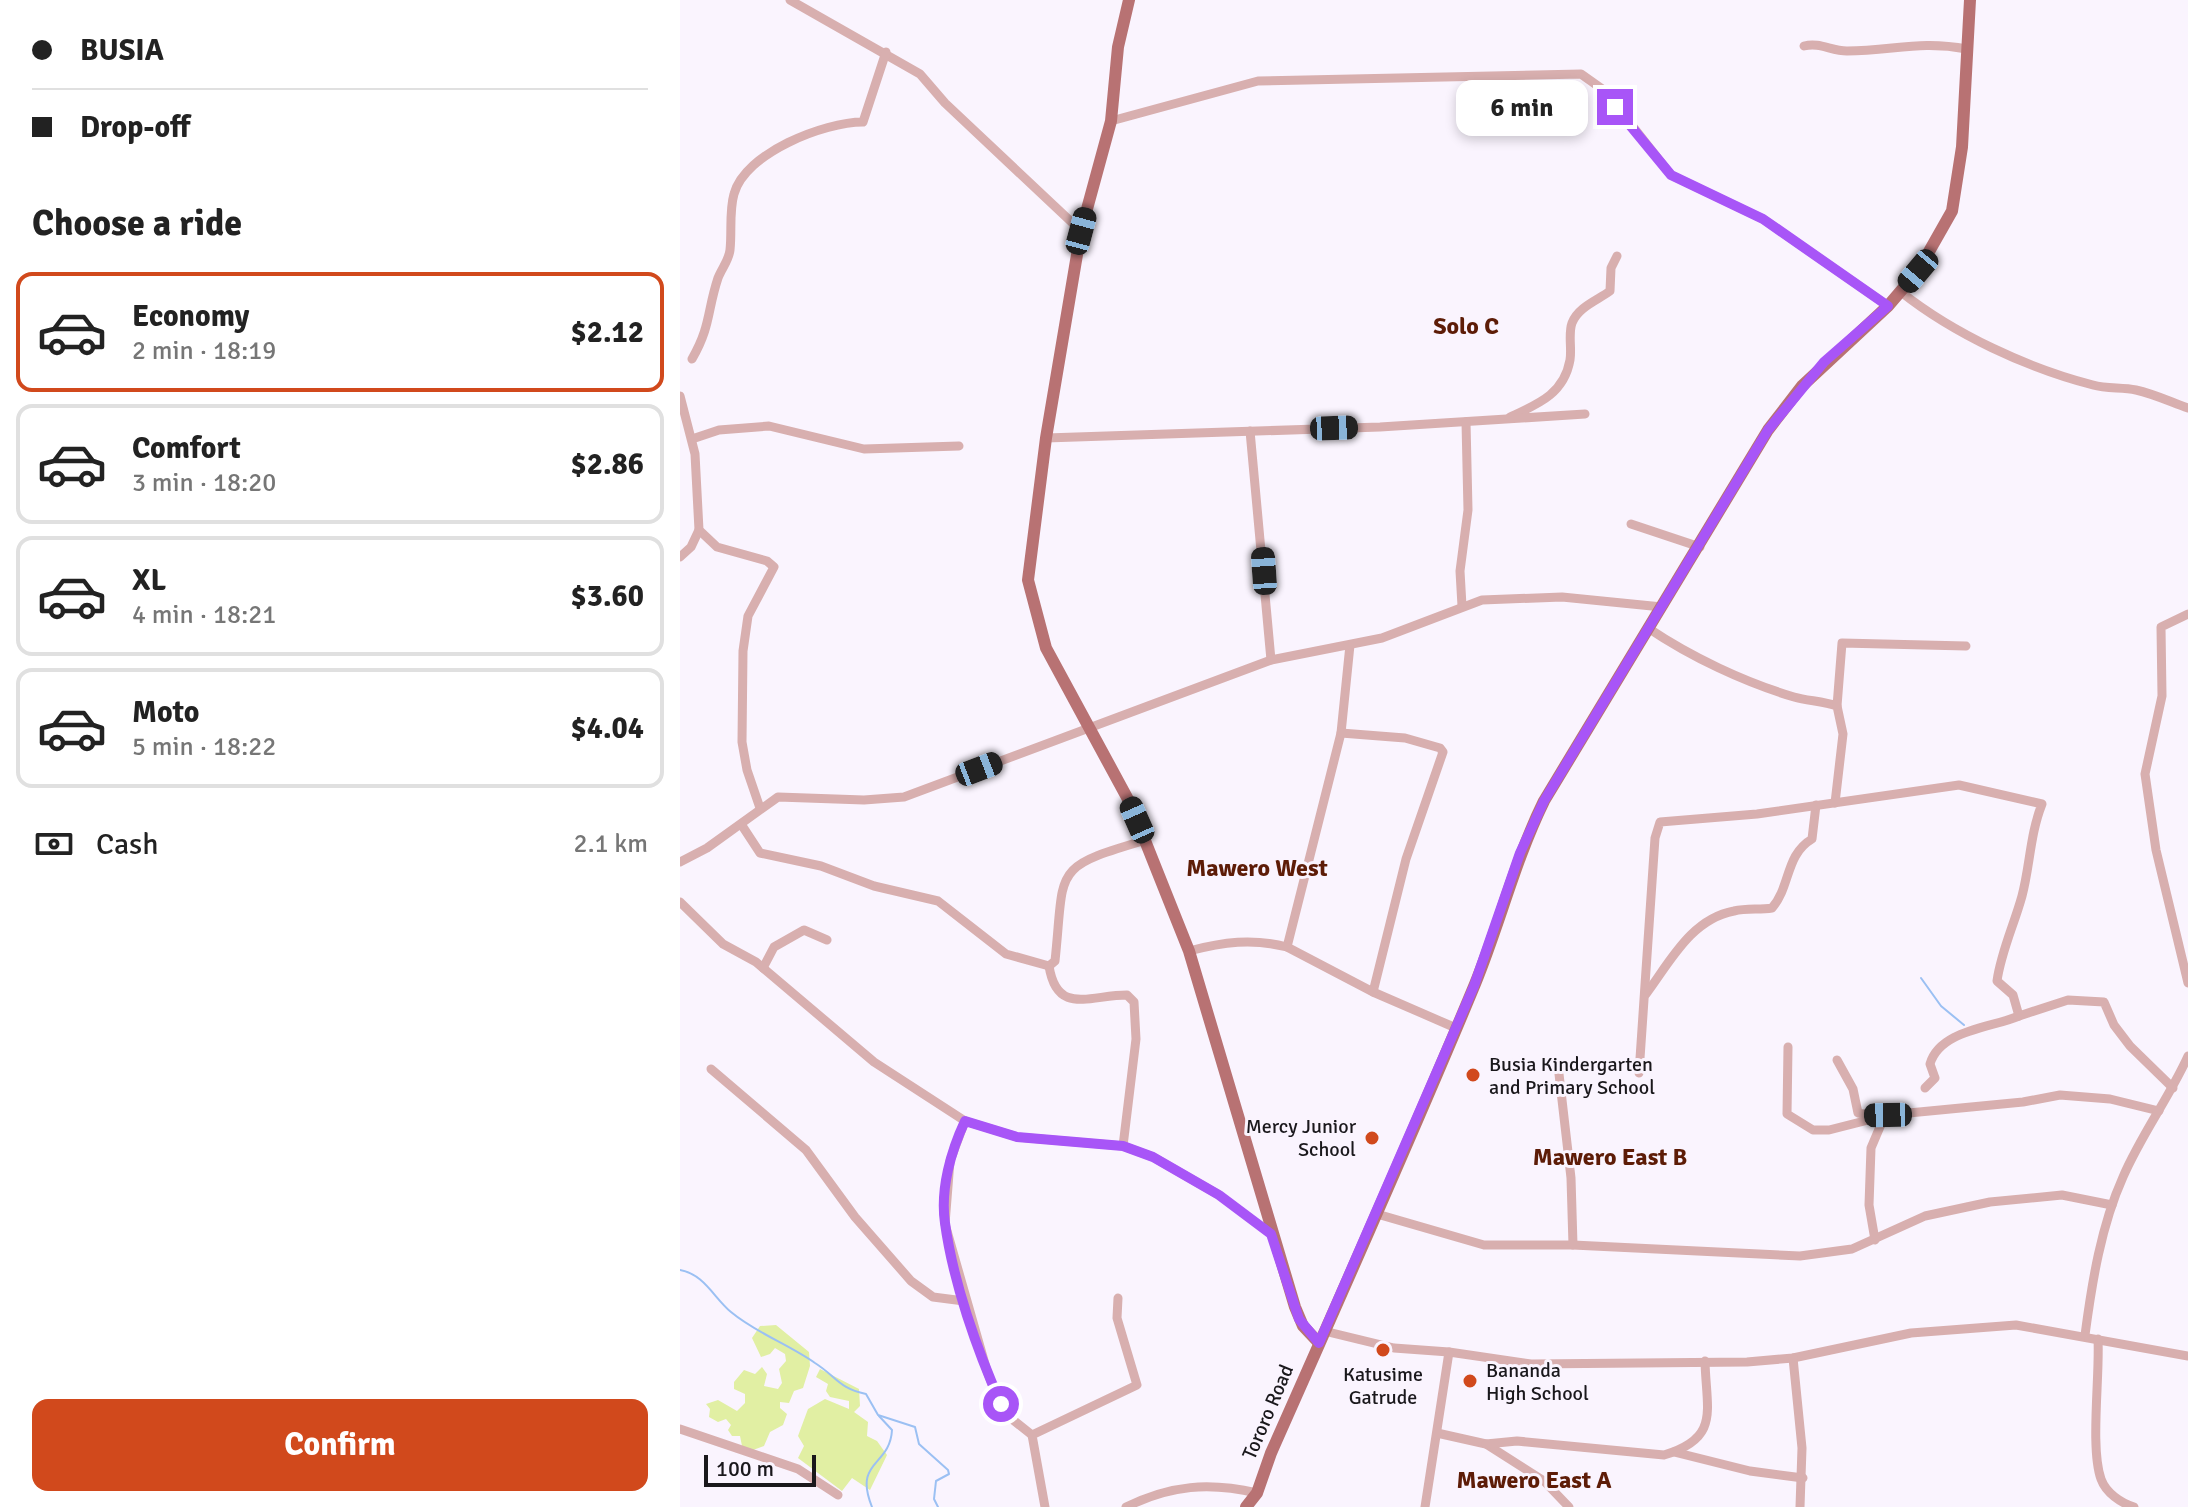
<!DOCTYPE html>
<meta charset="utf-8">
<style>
body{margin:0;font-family:Signika,sans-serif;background:#f2f2f2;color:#222;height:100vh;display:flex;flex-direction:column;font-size:30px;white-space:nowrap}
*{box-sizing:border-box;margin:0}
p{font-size:26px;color:#767676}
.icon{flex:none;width:44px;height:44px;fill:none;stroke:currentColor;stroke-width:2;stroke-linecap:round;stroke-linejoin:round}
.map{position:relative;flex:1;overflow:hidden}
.drawer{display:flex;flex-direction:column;background:#fff;width:680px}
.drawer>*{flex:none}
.top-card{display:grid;align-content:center;height:176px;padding:0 32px;background:#fff}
.scale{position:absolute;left:24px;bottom:20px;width:112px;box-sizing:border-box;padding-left:8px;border:4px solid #1a181c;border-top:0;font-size:22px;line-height:28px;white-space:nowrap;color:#1a181c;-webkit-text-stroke:6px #faf4fe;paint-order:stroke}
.end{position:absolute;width:36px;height:36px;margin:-18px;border:10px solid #a855f7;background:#fff;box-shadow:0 0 0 4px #fff}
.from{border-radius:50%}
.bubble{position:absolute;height:56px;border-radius:16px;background:#fff;box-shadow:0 4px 12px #0003;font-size:26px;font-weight:700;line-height:56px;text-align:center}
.car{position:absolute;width:24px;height:48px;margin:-24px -12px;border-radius:10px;box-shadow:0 0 6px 2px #0007;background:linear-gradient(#222 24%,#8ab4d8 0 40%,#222 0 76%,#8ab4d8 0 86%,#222 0)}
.top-card b{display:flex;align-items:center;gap:28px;height:76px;font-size:30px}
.top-card b+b{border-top:2px solid #e0e0e0}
.top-card i{width:20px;height:20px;background:#222}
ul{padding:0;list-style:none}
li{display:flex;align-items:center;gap:24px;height:120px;margin:0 16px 12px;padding:0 16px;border:4px solid #e0e0e0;border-radius:16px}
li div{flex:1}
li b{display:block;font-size:30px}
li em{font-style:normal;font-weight:700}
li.on{border-color:#d1491c}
li>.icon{width:72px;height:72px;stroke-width:1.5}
h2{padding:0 32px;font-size:36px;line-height:96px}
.pay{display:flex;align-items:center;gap:20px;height:88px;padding:0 32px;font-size:30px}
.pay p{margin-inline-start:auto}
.action{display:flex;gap:16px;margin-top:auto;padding:16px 32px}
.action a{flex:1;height:92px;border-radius:16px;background:#d1491c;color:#fff;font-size:32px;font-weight:700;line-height:92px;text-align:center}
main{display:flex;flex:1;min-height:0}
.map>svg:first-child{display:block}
.green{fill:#e1efa3}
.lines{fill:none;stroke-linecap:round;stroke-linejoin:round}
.stream{stroke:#9bc0f3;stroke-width:2}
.minor{stroke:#d8afaf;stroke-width:9}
.major{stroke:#b87273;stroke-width:12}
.route{stroke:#a855f7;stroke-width:10}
.poi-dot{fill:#d1491c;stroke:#faf4fe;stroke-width:3}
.labels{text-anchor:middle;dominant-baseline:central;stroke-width:6;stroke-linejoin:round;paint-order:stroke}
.poi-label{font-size:20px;fill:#1a181c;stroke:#faf4fe;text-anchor:start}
.street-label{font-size:20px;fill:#1a181c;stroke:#faf4fe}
.quarter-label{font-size:24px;font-weight:bold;fill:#5d1c07;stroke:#faf4fe}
</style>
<main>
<section class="drawer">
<div class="top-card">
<b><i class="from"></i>BUSIA</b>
<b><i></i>Drop-off</b>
</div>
<h2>Choose a ride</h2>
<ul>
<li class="on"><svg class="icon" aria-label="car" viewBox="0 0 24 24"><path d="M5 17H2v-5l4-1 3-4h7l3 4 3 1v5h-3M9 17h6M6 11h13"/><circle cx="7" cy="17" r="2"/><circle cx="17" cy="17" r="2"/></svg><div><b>Economy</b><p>2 min · 18:19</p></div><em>$2.12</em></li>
<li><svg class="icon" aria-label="car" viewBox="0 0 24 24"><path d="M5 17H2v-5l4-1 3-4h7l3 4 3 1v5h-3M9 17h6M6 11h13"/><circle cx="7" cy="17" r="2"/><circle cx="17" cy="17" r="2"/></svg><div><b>Comfort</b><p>3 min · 18:20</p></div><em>$2.86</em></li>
<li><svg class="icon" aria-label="car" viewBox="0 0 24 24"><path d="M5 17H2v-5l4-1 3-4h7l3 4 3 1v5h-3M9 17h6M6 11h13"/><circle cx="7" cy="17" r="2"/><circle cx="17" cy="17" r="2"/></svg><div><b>XL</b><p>4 min · 18:21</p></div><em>$3.60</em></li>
<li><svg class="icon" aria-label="car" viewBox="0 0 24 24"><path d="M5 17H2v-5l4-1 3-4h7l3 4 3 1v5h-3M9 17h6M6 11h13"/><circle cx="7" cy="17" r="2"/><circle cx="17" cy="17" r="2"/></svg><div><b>Moto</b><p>5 min · 18:22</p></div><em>$4.04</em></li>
</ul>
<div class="pay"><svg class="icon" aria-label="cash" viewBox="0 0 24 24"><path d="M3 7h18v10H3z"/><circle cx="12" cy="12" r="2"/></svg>Cash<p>2.1 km</p></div>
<div class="action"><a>Confirm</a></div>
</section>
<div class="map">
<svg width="1508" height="1507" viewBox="0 0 1508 1507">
<rect width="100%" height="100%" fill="#faf4fe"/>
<g class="green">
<polygon points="96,1325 129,1352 130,1366 123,1388 114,1391 109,1403 100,1402 100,1408 107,1414 103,1425 90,1432 84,1446 73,1450 62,1446 60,1436 52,1436 48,1430 51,1425 46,1419 38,1422 29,1417 30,1409 26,1404 38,1400 57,1411 65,1403 65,1394 54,1389 54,1382 64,1370 75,1374 82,1367 87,1374 84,1386 98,1389 102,1383 99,1369 106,1361 105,1354 95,1348 90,1354 81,1357 72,1338 80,1326"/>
<polygon points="140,1369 179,1389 180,1406 174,1412 188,1422 187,1436 197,1441 207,1455 190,1490 172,1478 162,1491 118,1458 124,1446 118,1436 128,1409 145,1399 169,1409 169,1401 150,1397 146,1391 148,1384 136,1377"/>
</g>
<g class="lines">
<g class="stream">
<polyline points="1241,978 1261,1006 1284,1025"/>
<path d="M0,1270C24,1274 34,1298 51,1312C76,1333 108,1344 135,1363C157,1377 158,1388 186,1394L198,1415L235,1427L239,1444L268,1470L269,1474L256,1481L254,1499L258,1507"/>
<path d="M192,1507C173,1460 210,1467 212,1430L199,1416"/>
</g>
<g class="minor">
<polyline points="110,0 240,74 265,103 401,231"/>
<path d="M1124,46C1140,42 1151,51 1167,51C1213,51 1239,40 1287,49"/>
<polyline points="431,121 578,81 901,74 925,91 991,175 1083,219 1208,306"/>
<path d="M1221,292C1274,334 1347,368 1413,385C1427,389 1442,387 1456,390C1474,394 1491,402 1508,408"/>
<path d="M12,359C31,326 27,311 38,278C42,268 49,260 50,250C52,232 49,211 54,194C65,153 144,122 183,122L206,52"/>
<polyline points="0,396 15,454 19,530 37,547 87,561 94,567 68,616 63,651 62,742 67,770 80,808"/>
<path d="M830,417C858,404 884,394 890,360C892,348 888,334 892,323C898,307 918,300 930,291L931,268L937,256"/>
<polyline points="570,431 591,660"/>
<polyline points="366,438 700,427 905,414"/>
<polyline points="12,439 39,430 89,426 184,449 279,446"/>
<polyline points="951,524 1020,547"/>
<polyline points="0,557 11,547 19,530"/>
<polyline points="782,606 780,571 788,510 786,422"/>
<polyline points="1508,614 1481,627 1482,696 1465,774 1476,850 1508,983"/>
<path d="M968,628C1011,657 1064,682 1114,697C1128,701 1143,701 1157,706L1163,734L1155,803"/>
<polyline points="670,645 661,733 607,947 693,992 776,1028"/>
<polyline points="1157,706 1162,643 1286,646"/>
<polyline points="661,733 725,738 760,748 763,752 726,859 693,992"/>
<path d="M61,824L80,853L141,866L194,886L258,901L326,954L369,966L375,961C385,868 370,868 466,840"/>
<polyline points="0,862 27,848 98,797 184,800 224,797 591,660 702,638 802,600 882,597 982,607"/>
<polyline points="0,902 43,944 76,962 194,1062 285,1121 337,1137 443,1146 473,1157 539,1195 591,1234"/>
<path d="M509,951C543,942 572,938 607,947"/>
<path d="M369,966C377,1016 410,995 447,995L454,1002L456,1039L443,1146"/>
<polyline points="83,968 94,947 124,930 147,940"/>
<path d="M966,994C990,962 1011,919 1054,911C1067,908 1079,910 1092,908C1111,886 1105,855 1132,839L1136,805"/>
<polyline points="1108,1047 1107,1114 1133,1130 1149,1130 1208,1115 1343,1102 1380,1095 1430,1099 1479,1111"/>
<polyline points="1157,1060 1173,1089 1178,1113 1190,1115"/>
<polyline points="31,1069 126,1150 175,1217 231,1281 253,1297 284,1301"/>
<path d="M959,1073L975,838L980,822L1077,814L1279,785L1362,804C1350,834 1350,866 1342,896C1334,925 1321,952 1317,981L1333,995L1339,1016L1388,1000L1424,1002L1434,1025L1450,1046L1493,1088"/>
<polyline points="879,1074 891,1178 893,1245"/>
<path d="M1245,1088L1255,1078L1250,1064C1260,1030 1311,1028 1339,1016"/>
<polyline points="285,1121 270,1161 265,1224 307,1371 323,1412 352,1435"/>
<polyline points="697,1214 804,1245 893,1245 1120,1256 1172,1249 1245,1216 1310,1202 1382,1195 1432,1205"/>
<polyline points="1195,1240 1189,1205 1191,1148 1205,1115"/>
<polyline points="644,1331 714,1348 769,1352 851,1364 1067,1362 1113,1358 1231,1333 1336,1325 1508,1356"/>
<path d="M1405,1335C1412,1282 1421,1226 1443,1177C1461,1135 1489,1098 1508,1056"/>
<path d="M1418,1339C1420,1376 1410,1448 1421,1479C1426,1493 1441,1503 1454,1507"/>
<polyline points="1113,1358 1122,1448 1120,1507"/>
<polyline points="0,1429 118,1469 158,1495"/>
<polyline points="757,1433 806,1444 864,1481 889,1507"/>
<path d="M806,1444L837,1441L984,1455C1041,1438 1026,1410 1025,1361"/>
<polyline points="994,1452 1070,1471 1123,1478"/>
<polyline points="365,1507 352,1435 457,1385 437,1318 438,1298"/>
<path d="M446,1507C491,1485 529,1482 577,1493"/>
<polyline points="745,1507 769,1352"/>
</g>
<g class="major">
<polyline points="449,0 438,47 431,121 401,231 366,438 348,580 366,648 450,803 509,951 615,1307 623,1326 639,1343"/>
<path d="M566,1507L577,1493L591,1453C660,1297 730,1141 795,984C820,923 835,860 864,801L1088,430L1122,386L1208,306L1238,271L1272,211L1282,147L1290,0"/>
</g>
</g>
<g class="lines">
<path class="route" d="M321,1404C297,1350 273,1282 265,1223C260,1189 271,1151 285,1121L337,1137L443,1146L473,1157L539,1195L591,1234L619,1319L639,1343L794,986L840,853L864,801L1088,430L1144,362L1208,306L1083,219L991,175L935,107"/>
</g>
<g class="poi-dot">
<circle cx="793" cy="1075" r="8"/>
<circle cx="692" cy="1138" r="8"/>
<circle cx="703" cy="1350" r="8"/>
<circle cx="790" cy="1381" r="8"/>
</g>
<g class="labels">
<g class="poi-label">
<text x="809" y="1064">Busia Kindergarten<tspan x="809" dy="23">and Primary School</tspan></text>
<text x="676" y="1126" text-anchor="end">Mercy Junior<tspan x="676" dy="23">School</tspan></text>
<text x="806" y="1370">Bananda<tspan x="806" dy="23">High School</tspan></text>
<text x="703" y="1374" text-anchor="middle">Katusime<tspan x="703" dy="23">Gatrude</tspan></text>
</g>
<g class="street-label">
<text transform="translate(588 1412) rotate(-67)">Tororo Road</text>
</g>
<g class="quarter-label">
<text x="786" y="326">Solo C</text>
<text x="577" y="868">Mawero West</text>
<text x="930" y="1157">Mawero East B</text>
<text x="854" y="1480">Mawero East A</text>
</g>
</g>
</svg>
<div class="scale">100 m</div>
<i class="end from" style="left:321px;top:1404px"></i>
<i class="end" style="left:935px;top:107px"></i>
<div class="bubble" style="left:776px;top:80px;width:132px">6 min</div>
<i class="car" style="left:401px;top:231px;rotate:15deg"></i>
<i class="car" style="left:1238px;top:271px;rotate:220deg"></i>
<i class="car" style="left:654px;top:428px;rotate:88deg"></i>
<i class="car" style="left:584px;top:571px;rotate:356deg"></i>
<i class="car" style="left:299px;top:769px;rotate:69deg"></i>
<i class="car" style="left:457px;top:820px;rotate:336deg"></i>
<i class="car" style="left:1208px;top:1115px;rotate:269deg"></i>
</div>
</main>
